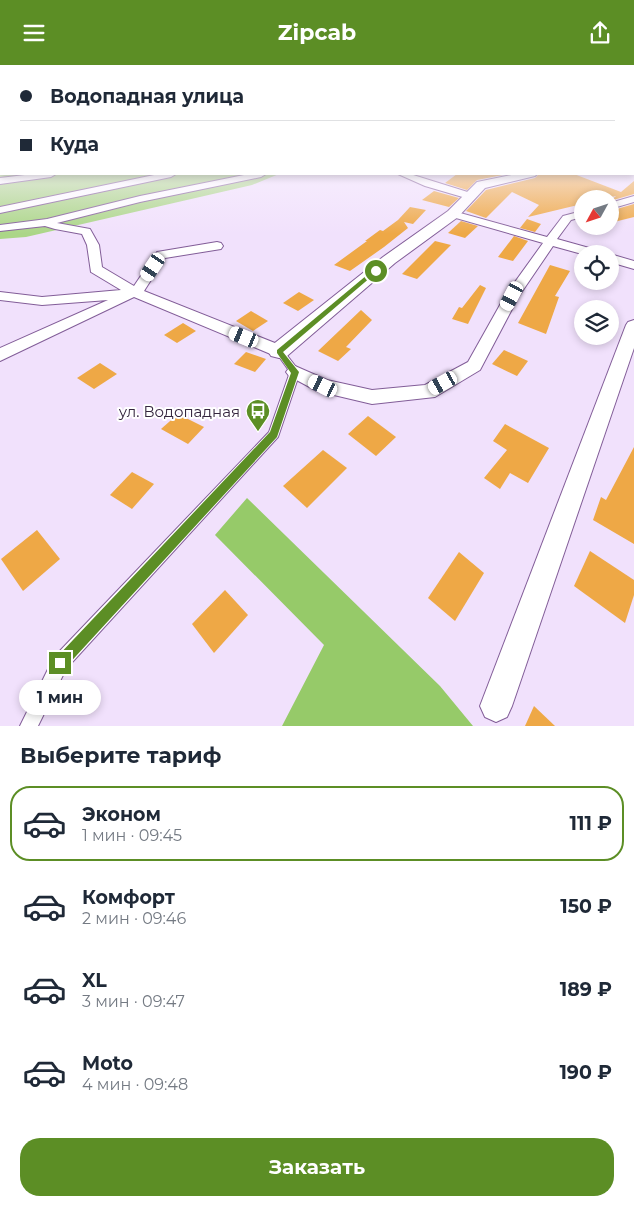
<!DOCTYPE html>
<html lang="ru">
<meta charset="utf-8">
<style>
body{margin:0;font-family:Montserrat,sans-serif;background:#f2f2f3;color:#1f2937;height:100vh;display:flex;flex-direction:column;font-size:19px;white-space:nowrap}
*{box-sizing:border-box;margin:0}
p{font-size:16px;color:#747a83}
.icon{flex:none;width:28px;height:28px;fill:none;stroke:currentColor;stroke-width:2;stroke-linecap:round;stroke-linejoin:round}
.map{position:relative;height:661px;overflow:hidden}
.details{display:flex;flex-direction:column;background:#fff;flex:1}
.details>*{flex:none}
.hud{position:absolute;left:0px;top:0px;width:635px;height:110px;box-shadow:0 2px 8px #0003;display:grid;align-content:center;height:110px;padding:0 20px;background:#fff}
.needle{width:32px;rotate:230deg}
.fabs{position:absolute;left:574px;top:125px;display:grid;gap:10px}
.fabs a{display:grid;place-items:center;width:45px;height:45px;border-radius:50%;background:#fff;box-shadow:0 2px 8px #0003;font-size:25px}
.end{position:absolute;width:22px;height:22px;margin:-11px;border:6px solid #5c8e25;background:#fff;box-shadow:0 0 0 2px #fff}
.from{border-radius:50%}
.bubble{position:absolute;height:35px;border-radius:18px;background:#fff;box-shadow:0 2px 8px #0003;font-size:16px;font-weight:700;line-height:35px;text-align:center}
.car{position:absolute;width:15px;height:30px;margin:-15px -8px;border-radius:6px;box-shadow:0 0 4px 1px #0007;background:linear-gradient(#fff 24%,#345 0 40%,#fff 0 76%,#345 0 86%,#fff 0)}
.hud b{display:flex;align-items:center;gap:18px;height:48px;font-size:19px}
.hud b+b{border-top:1px solid #e0e1e3}
.hud i{width:12px;height:12px;background:#1f2937}
ul{padding:0;list-style:none}
li{display:flex;align-items:center;gap:15px;height:75px;margin:0 10px 8px;padding:0 10px;border:2px solid transparent;border-radius:20px}
li div{flex:1}
li b{display:block;font-size:19px}
li em{font-style:normal;font-weight:700}
li.selected{border-color:#5c8e25}
li>.icon{width:45px;height:45px;stroke-width:1.5}
h2{padding:0 20px;font-size:22px;line-height:60px}
.primary-button{display:flex;gap:10px;margin-top:auto;padding:10px 20px}
.primary-button a{flex:1;height:58px;border-radius:20px;background:#5c8e25;color:#fff;font-size:20px;font-weight:700;line-height:58px;text-align:center}
header{display:flex;justify-content:space-between;align-items:center;height:65px;padding:0 20px;background:#5c8e25;color:#fff;font-size:22px;font-weight:700}
.map>svg:first-child{display:block}
.green{fill:#abd687}
.forest{fill:#96ca69}
.building{fill:#eea846}
.lines{fill:none;stroke-linecap:round;stroke-linejoin:round}
.service-casing{stroke:#825d98;stroke-width:2}
.minor-casing{stroke:#825d98;stroke-width:2}
.tertiary-casing{stroke:#825d98;stroke-width:2}
.service{fill:#fff;fill-rule:evenodd}
.minor{fill:#fff;fill-rule:evenodd}
.tertiary{fill:#fff;fill-rule:evenodd}
.route{fill:#5c8e25}
.labels{text-anchor:middle;dominant-baseline:central;stroke-width:4;stroke-linejoin:round;paint-order:stroke}
.poi-label{font-size:15px;fill:#34253e;stroke:#fff;text-anchor:end}
</style>
<header><svg class="icon" aria-label="menu" viewBox="0 0 24 24"><path d="M4 6h16M4 12h16M4 18h16"/></svg>Zipcab<svg class="icon" aria-label="share" viewBox="0 0 24 24"><path d="M12 15V3M7 8l5-5 5 5M5 13v7h14v-7"/></svg></header>
<div class="map">
<svg width="634" height="661" viewBox="0 0 634 661">
<rect width="100%" height="100%" fill="#f1e1fc"/>
<polygon class="green" points="0,77 1,109 279,109 252,120 26,172 0,174"/>
<polygon class="forest" points="247,433 440,621 473,661 282,661 324,580 215,470"/>
<g class="building">
<polygon points="457,109 508,109 477,115 467,125 445,118"/>
<polygon points="539,109 574,109 621,127 634,116 634,129 610,136 616,131 604,134 582,134 582,139 528,152 539,140 512,127 486,153 466,146 486,125 535,113"/>
<polygon points="434,126 459,133 449,142 422,135"/>
<polygon points="634,139 634,152 610,158 610,146"/>
<polygon points="410,142 426,145 413,159 404,157 408,163 384,182 350,206 334,200 367,176 365,176 380,165 383,166 398,155"/>
<polygon points="527,154 541,159 535,167 520,163"/>
<polygon points="461,156 478,161 465,173 448,168"/>
<polygon points="514,171 528,176 513,196 498,192"/>
<polygon points="435,176 451,180 417,214 402,209"/>
<polygon points="550,200 570,206 555,231 559,232 546,269 518,258"/>
<polygon points="480,220 486,223 468,259 452,254 459,242 462,243"/>
<polygon points="299,227 314,235 298,246 283,238"/>
<polygon points="361,245 372,255 346,282 351,284 338,296 318,286"/>
<polygon points="251,246 268,256 253,266 236,256"/>
<polygon points="183,258 196,266 177,278 164,270"/>
<polygon points="504,285 528,296 517,311 492,299"/>
<polygon points="246,287 266,294 255,307 234,299"/>
<polygon points="100,298 117,309 94,324 77,313"/>
<polygon points="178,349 204,362 188,379 161,364"/>
<polygon points="368,351 396,372 376,391 348,369"/>
<polygon points="505,359 549,383 528,418 510,408 500,424 484,413 507,385 493,376"/>
<polygon points="634,382 634,479 593,455 601,432 606,435"/>
<polygon points="323,385 347,403 307,443 283,421"/>
<polygon points="132,407 154,419 132,444 110,430"/>
<polygon points="37,465 60,494 23,526 1,494"/>
<polygon points="590,486 634,515 634,530 625,558 574,521"/>
<polygon points="459,487 484,508 455,556 428,533"/>
<polygon points="225,525 248,550 214,588 192,559"/>
<polygon points="534,641 555,661 525,661"/>
</g>
<g class="lines">
<g class="service-casing">
<polygon id="service" points="279,283 282,284 300,307 278,372 66,604 38,661 20,661 54,592 269,367 290,307 275,286"/>
</g>
<g class="minor-casing">
<g id="minor">
<polygon points="33,109 56,109 51,112 0,119 0,113"/>
<polygon points="159,109 176,109 171,112 0,148 0,142"/>
<polygon points="249,109 266,109 261,112 140,137 57,158 90,164 99,180 102,202 134,221 157,187 217,177 221,178 223,181 221,184 165,193 144,226 285,282 287,286 285,290 279,292 273,290 134,232 0,296 0,283 108,235 42,240 0,235 0,227 42,232 121,225 91,207 87,180 82,169 55,164 45,161 0,166 0,160 47,154 140,131"/>
<polygon points="398,109 410,109 474,129 475,131 470,134 466,133 425,121"/>
<polygon points="634,131 634,137 610,144 610,138"/>
<polygon points="453,146 547,172 563,151 582,146 582,152 571,155 557,174 600,186 602,189 582,189 553,181 519,231 480,305 435,332 372,339 317,326 289,311 286,307 289,303 295,301 327,315 372,325 425,320 468,297 505,231 543,178 449,151 448,149"/>
<polygon points="610,189 634,196 634,204 610,197"/>
<polygon points="634,255 634,283 512,641 507,652 496,657 485,652 480,641 626,260 628,257"/>
</g>
</g>
<g class="tertiary-casing">
<polygon id="tertiary" points="516,109 537,109 535,111 485,123 458,152 395,198 287,291 279,293 271,291 268,286 271,281 383,192 448,146 477,117"/>
</g>
<use href="#service" class="service"/>
<use href="#minor" class="minor"/>
<use href="#tertiary" class="tertiary"/>
</g>
<linearGradient id="sky" x2="0" y2="1"><stop stop-color="#6eadec"/><stop offset="0.46" stop-color="#f9f2fe"/><stop offset="1" stop-color="#f9f2fe" stop-opacity="0"/></linearGradient>
<rect width="634" height="169" fill="url(#sky)"/>
<polygon class="route" points="373,205 378,206 283,287 299,307 277,372 65,603 60,605 55,603 53,598 55,594 270,367 291,308 277,288 277,285"/>
<defs>
<g id="bus-pin" transform="scale(1.25)"><path d="M0 17L-7.5 6A9.5 9.5 0 1 1 7.5 6Z" fill="#5c8e25" stroke="#fff"/><path d="M-5-6H5V4H4V6H2V4H-2V6H-4V4H-5ZM-3.5-4V0h7V-4ZM-3.5 1.2v1.5H-2V1.2ZM2 1.2v1.5H3.5V1.2Z" fill="#fff"/></g>
</defs>
<g fill-rule="evenodd">
<use href="#bus-pin" x="258" y="346"/>
</g>
<g class="labels">
<g class="poi-label">
<text x="240" y="346">ул. Водопадная</text>
</g>
</g>
</svg>
<div class="fabs">
<a><svg class="needle" viewBox="-14 -14 28 28"><path d="M0-13l5 13h-10z" fill="#e53935"/><path d="M0 13l5-13h-10z" fill="#747a83"/></svg></a>
<a><svg class="icon" aria-label="locate" viewBox="0 0 24 24"><circle cx="12" cy="12" r="6"/><path d="M12 2v4M12 18v4M2 12h4M18 12h4"/></svg></a>
<a><svg class="icon" aria-label="layers" viewBox="0 0 24 24"><path d="M12 4l9 5-9 5-9-5zM3 14l9 5 9-5"/></svg></a>
</div>
<i class="end from" style="left:376px;top:206px"></i>
<i class="end" style="left:60px;top:598px"></i>
<div class="bubble" style="left:19px;top:615px;width:82px">1 мин</div>
<i class="car" style="left:153px;top:202px;rotate:214deg"></i>
<i class="car" style="left:512px;top:231px;rotate:208deg"></i>
<i class="car" style="left:244px;top:272px;rotate:292deg"></i>
<i class="car" style="left:443px;top:318px;rotate:241deg"></i>
<i class="car" style="left:323px;top:321px;rotate:296deg"></i>
<div class="hud">
<b><i class="from"></i>Водопадная улица</b>
<b><i></i>Куда</b>
</div>
</div>
<section class="details">
<h2>Выберите тариф</h2>
<ul>
<li class="selected"><svg class="icon" aria-label="car" viewBox="0 0 24 24"><path d="M5 17H2v-5l4-1 3-4h7l3 4 3 1v5h-3M9 17h6M6 11h13"/><circle cx="7" cy="17" r="2"/><circle cx="17" cy="17" r="2"/></svg><div><b>Эконом</b><p>1 мин · 09:45</p></div><em>111 ₽</em></li>
<li><svg class="icon" aria-label="car" viewBox="0 0 24 24"><path d="M5 17H2v-5l4-1 3-4h7l3 4 3 1v5h-3M9 17h6M6 11h13"/><circle cx="7" cy="17" r="2"/><circle cx="17" cy="17" r="2"/></svg><div><b>Комфорт</b><p>2 мин · 09:46</p></div><em>150 ₽</em></li>
<li><svg class="icon" aria-label="car" viewBox="0 0 24 24"><path d="M5 17H2v-5l4-1 3-4h7l3 4 3 1v5h-3M9 17h6M6 11h13"/><circle cx="7" cy="17" r="2"/><circle cx="17" cy="17" r="2"/></svg><div><b>XL</b><p>3 мин · 09:47</p></div><em>189 ₽</em></li>
<li><svg class="icon" aria-label="car" viewBox="0 0 24 24"><path d="M5 17H2v-5l4-1 3-4h7l3 4 3 1v5h-3M9 17h6M6 11h13"/><circle cx="7" cy="17" r="2"/><circle cx="17" cy="17" r="2"/></svg><div><b>Moto</b><p>4 мин · 09:48</p></div><em>190 ₽</em></li>
</ul>
<div class="primary-button"><a>Заказать</a></div>
</section>
